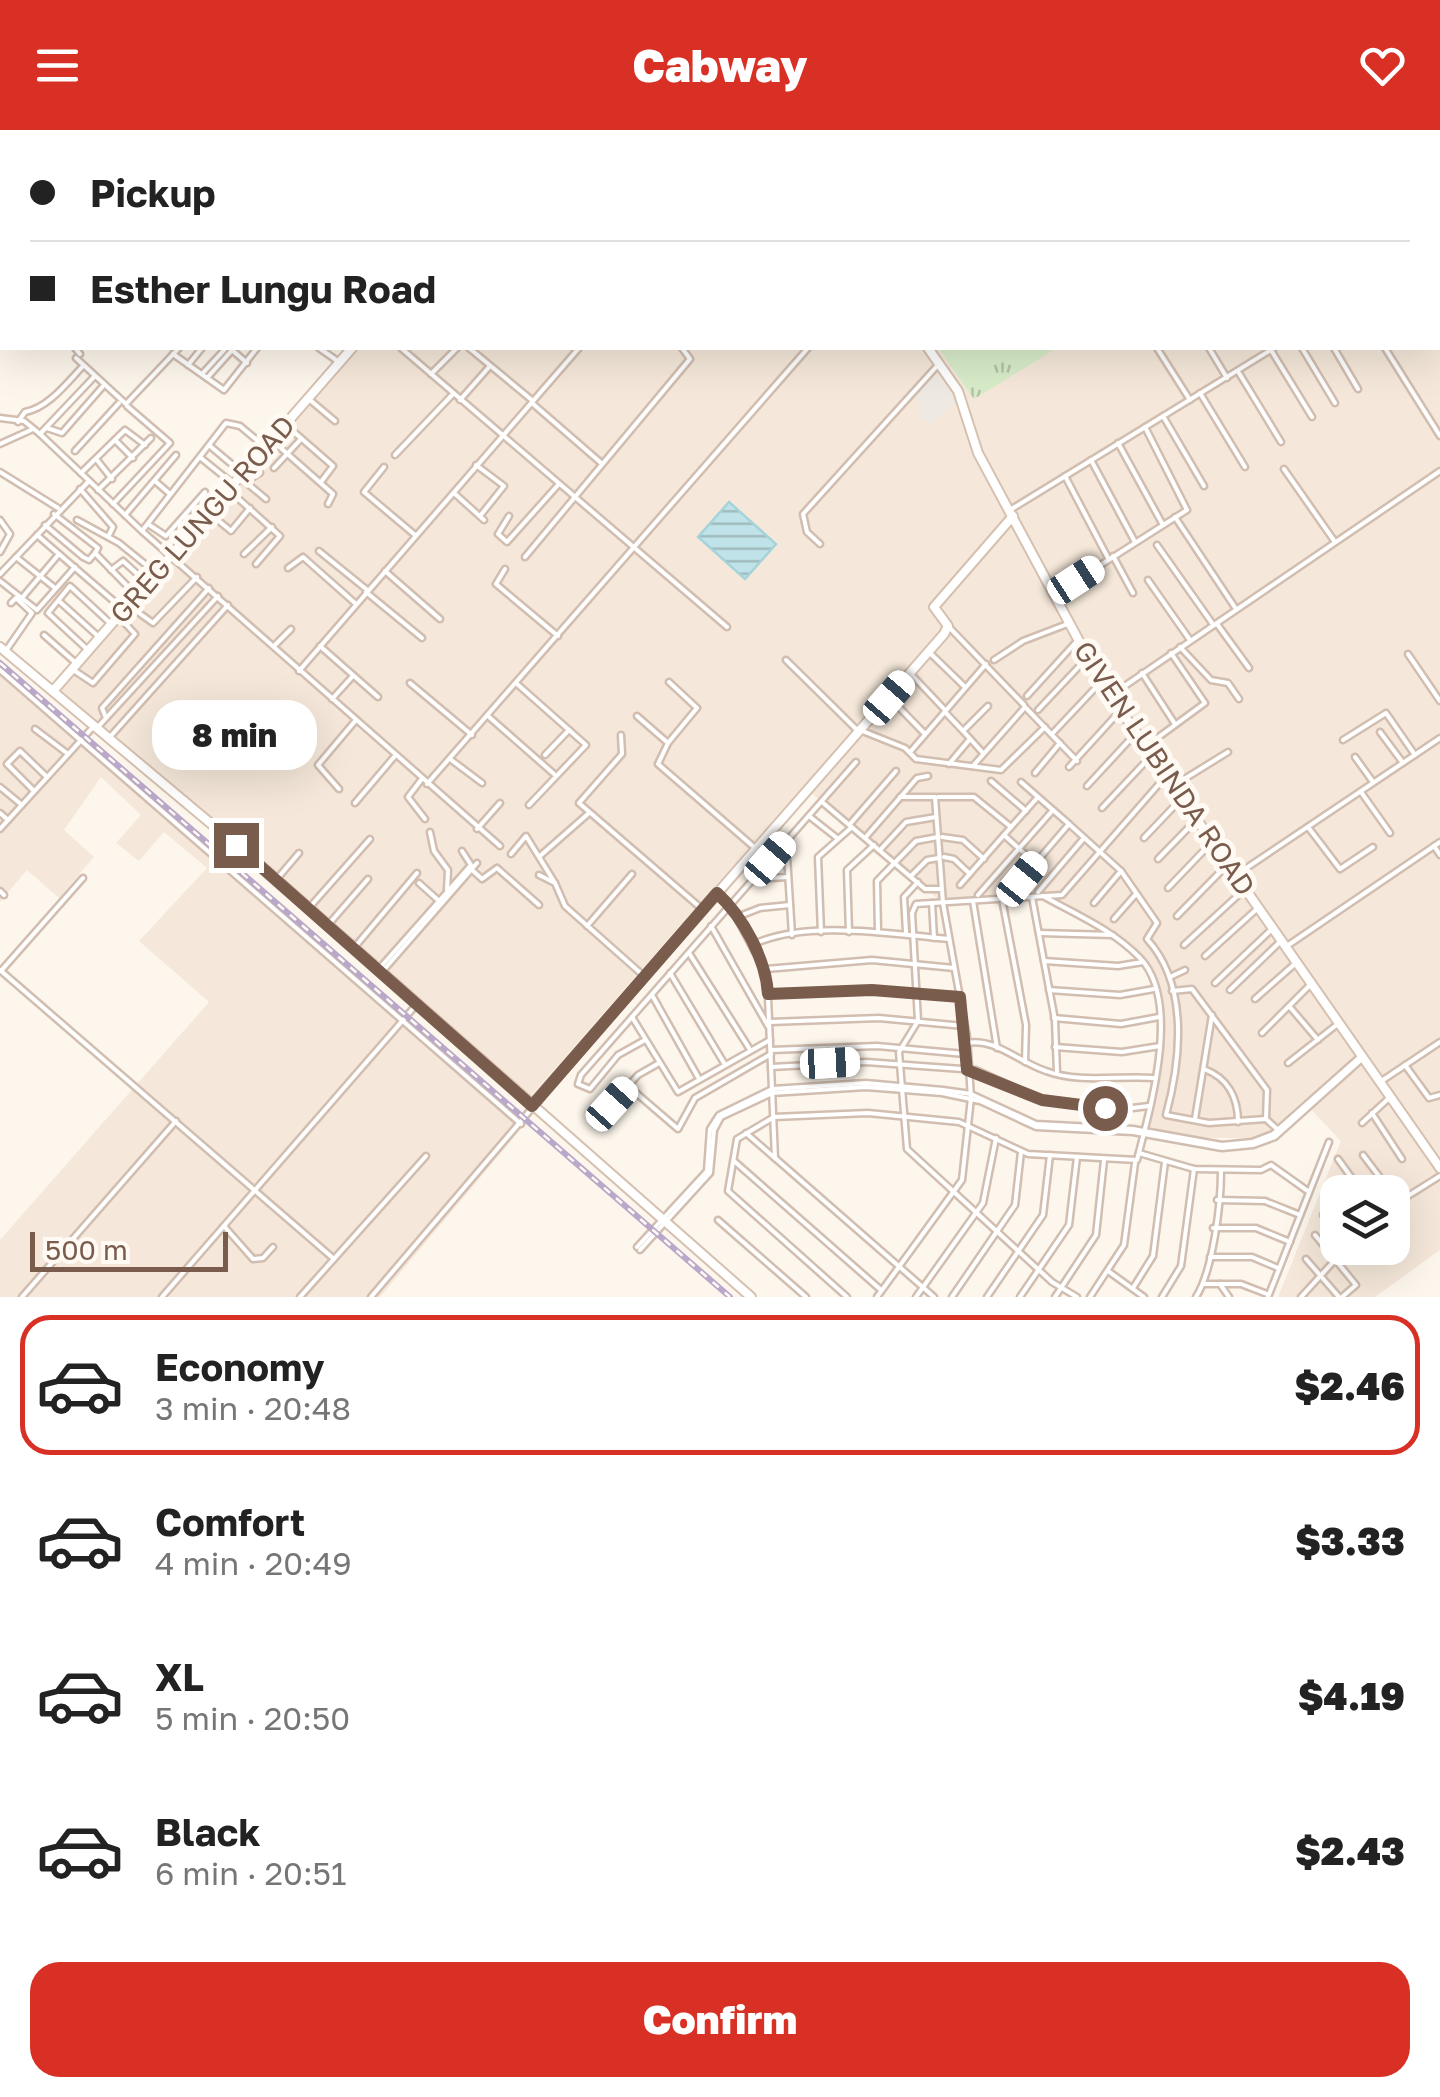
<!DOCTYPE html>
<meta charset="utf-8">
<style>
body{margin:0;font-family:"Golos Text",sans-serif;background:#f2f2f2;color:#222;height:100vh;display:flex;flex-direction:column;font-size:38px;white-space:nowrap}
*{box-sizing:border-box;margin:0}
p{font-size:32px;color:#767676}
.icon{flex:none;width:55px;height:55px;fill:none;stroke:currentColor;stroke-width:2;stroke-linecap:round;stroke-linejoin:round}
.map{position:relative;height:1167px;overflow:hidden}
.sheet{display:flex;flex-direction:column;background:#fff;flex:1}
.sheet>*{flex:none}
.guide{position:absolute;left:0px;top:0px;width:1440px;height:220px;box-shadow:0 10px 40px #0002;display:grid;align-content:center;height:220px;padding:0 30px;background:#fff}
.fabs{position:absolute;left:1320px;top:1045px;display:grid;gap:20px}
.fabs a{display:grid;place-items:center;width:90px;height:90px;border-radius:20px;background:#fff;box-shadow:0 10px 40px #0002;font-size:50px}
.scale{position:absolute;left:30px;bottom:25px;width:198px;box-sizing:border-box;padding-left:10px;border:5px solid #7a5c4d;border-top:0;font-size:28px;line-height:35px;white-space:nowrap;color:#7a5c4d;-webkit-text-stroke:8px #fffaf3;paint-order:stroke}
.end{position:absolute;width:45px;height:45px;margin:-22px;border:12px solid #7a5c4d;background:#fff;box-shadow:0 0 0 5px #fff}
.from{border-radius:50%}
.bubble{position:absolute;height:70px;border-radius:30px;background:#fff;box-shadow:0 10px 40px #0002;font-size:32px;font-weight:800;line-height:70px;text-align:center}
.car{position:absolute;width:30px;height:60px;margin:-30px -15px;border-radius:12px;box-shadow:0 0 8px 2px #0007;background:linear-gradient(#fff 24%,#345 0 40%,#fff 0 76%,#345 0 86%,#fff 0)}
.guide b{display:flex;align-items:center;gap:35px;height:95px;font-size:38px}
.guide b+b{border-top:2px solid #e0e0e0}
.guide i{width:25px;height:25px;background:#222}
ul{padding:18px 0 0;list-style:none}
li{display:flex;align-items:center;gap:30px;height:140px;margin:0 20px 15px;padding:0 10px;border:5px solid transparent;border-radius:30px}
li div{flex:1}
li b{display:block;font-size:38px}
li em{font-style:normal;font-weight:800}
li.on{border-color:#d93025}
li>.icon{width:90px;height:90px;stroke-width:1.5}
.primary-button{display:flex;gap:20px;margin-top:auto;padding:20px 30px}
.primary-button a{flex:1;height:115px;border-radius:30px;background:#d93025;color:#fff;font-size:40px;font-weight:800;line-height:115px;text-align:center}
header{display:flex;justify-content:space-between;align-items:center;height:130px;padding:0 30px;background:#d93025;color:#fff;font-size:45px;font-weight:800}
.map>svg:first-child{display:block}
.residential{fill:#f5e8da;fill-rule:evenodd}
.industrial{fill:#efe9e4}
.grass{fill:url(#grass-tufts)}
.water{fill:url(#water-rules);stroke:#a5d3da;stroke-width:2.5}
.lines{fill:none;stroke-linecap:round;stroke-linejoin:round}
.street-casing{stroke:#d1beb0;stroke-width:9}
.secondary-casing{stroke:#d6c0b0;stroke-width:12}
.street{stroke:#fff;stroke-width:4}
.secondary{stroke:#fff;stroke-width:8}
.rail-casing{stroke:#b9a8c9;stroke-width:6}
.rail{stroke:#fffaf3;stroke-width:2.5;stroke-dasharray:8;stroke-linecap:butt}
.route{stroke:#7a5c4d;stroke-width:12}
.labels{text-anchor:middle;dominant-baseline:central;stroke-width:10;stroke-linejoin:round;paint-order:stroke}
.street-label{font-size:28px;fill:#7a5c4d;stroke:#fffaf3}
</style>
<header><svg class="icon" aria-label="menu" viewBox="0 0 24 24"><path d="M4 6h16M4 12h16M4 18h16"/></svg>Cabway<svg class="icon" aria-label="heart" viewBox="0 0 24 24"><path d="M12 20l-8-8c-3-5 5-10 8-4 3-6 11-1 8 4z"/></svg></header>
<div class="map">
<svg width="1440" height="1167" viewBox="0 0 1440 1167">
<defs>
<pattern id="grass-tufts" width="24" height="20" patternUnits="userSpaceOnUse" patternTransform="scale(2.5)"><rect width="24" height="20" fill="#d8ecc9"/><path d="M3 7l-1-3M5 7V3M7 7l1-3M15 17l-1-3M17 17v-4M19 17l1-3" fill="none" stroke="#b4c2a5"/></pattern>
<pattern id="water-rules" width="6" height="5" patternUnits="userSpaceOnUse" patternTransform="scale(2.5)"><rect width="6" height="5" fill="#bfe3e8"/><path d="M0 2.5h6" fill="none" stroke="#a0bbbe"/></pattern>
</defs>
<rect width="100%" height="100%" fill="#fdf6ec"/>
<g class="residential">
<path d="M546,0H1440V1120L1375,1167H1278L1341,1011L1303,971L1271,1000L1252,1008H1192L1145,996L1163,912L1153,845L1125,810L1059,769L945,775L803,656L528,969L55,561L354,218H1438V2H543ZM1338,1062H1392V1118H1338Z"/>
<polygon points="0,539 526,993 380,1167 0,1167 0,1110 209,872 139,811 207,738 164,702 139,731 116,713 141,685 101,647 64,700 94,727 59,768 27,740 0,772"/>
</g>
<polygon class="industrial" points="939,237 959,269 930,295 920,286 921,275 914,266"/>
<polygon class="grass" points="938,218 937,218 1057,218 974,269"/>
<polygon class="water" points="729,372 776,414 745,449 698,407"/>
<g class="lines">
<g class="street-casing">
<g id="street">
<polyline points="31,0 34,2"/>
<polyline points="314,0 317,2"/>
<polyline points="463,0 467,2"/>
<polyline points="552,0 554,2"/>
<polyline points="883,0 884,2"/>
<polyline points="1001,0 1003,2"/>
<polyline points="0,2 2,5"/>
<polyline points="46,2 48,0"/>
<polyline points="254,2 256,0"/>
<polyline points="291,2 293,0"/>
<polyline points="593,2 595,1"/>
<polyline points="927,2 929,0"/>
<polyline points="966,2 968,0"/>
<polyline points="1032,2 1035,0"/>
<polyline points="1142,2 1143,2"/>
<polyline points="1179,2 1181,0"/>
<polyline points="1409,2 1412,0"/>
<polyline points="1438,15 1440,13"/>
<polyline points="0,27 2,30"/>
<polyline points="0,42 2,45"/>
<polyline points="0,63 2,65"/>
<polyline points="1440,69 1440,68"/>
<polyline points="0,92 2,90"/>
<polyline points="0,139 2,142"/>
<polyline points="0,164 2,166"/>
<polyline points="1438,210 1440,210"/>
<polyline points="75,218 80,224"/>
<polyline points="319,218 339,232"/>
<polyline points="401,218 727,497"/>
<polyline points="469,218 533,271"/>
<polyline points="1157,218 1190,270"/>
<polyline points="1209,218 1227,248"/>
<polyline points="1302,218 1335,273"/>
<polyline points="1334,218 1358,259"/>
<polyline points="1385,218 1440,306"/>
<polyline points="232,220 247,233"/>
<polyline points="1271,220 1312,287"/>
<polyline points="173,224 207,248 234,218"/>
<polyline points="76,228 126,274 179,218"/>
<polyline points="188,235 202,218"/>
<polyline points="1239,243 1281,312"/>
<polyline points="202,244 226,218"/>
<polyline points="431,244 457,218"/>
<polyline points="207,248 224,260 257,218"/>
<polyline points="1200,263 1245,337"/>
<polyline points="310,270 335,291"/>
<polyline points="460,270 490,236"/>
<polyline points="532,273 600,332"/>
<polyline points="1163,286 1204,356"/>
<polyline points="0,288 24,291 40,304 142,401 500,716"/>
<path d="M18,292L25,282C48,278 66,254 83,236"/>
<polyline points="287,296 333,336 321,352"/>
<polyline points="47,298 62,303 104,255"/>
<polyline points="40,304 94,247"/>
<polyline points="115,310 133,328"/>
<polyline points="274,312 333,364 328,374"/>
<polyline points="1118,313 1163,395"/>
<polyline points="0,314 31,300"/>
<polyline points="210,316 241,342"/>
<polyline points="75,321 119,273"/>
<polyline points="395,325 453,264"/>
<polyline points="201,328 232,353"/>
<polyline points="97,330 112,349"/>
<polyline points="1091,330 1135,412"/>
<polyline points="476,335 504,356 480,386"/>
<polyline points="384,337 364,362 415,405"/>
<polyline points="274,338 301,309"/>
<polyline points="1284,339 1335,412"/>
<polyline points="0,342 58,378"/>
<polyline points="81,343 125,300 145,315"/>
<polyline points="1065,346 1108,428"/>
<polyline points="242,349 266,369"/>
<polyline points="155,351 170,364"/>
<polyline points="245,352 260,343"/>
<polyline points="80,359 113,397 109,405"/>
<polyline points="98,360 151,308"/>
<polyline points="231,362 280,406 256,434"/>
<polyline points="454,363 484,390"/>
<polyline points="113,374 170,313 127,276"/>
<polyline points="1010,380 1274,218"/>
<polyline points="208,382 231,401 250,378"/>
<polyline points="54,384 98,418 95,423 136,465"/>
<polyline points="125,385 176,325"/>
<polyline points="509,386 498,404 507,412 558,355"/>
<polyline points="1175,387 1236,479"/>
<polyline points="0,390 10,404 0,422"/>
<polyline points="77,390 119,413 156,443"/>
<polyline points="148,394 166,406 205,362"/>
<polyline points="45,395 83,427 89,430 95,423"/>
<polyline points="142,401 226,293 240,296 264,316"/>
<polyline points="37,405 124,480"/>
<polyline points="820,414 807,402 803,384 937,236"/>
<polyline points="1157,415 1212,493"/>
<polyline points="319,421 366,459"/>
<polyline points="244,424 272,397"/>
<polyline points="1113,426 1133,463"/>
<polyline points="16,427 55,458"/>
<polyline points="525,427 690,229 682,218"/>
<polyline points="288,438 303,427 356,474"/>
<polyline points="505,439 496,454 558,506"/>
<polyline points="111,440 123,431 145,451"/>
<polyline points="385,441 440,489"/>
<polyline points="0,444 89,351"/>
<polyline points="1148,450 1190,510"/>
<polyline points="0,451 37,480 75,437"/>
<polyline points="366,462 422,508"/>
<polyline points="1055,464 1187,380 1145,297"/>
<polyline points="21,469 59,424"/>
<polyline points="59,471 100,508"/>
<polyline points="128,475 153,493 197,447"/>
<polyline points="1217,494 1249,538"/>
<polyline points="948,496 1024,575"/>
<polyline points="44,505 77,534"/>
<polyline points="274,516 291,499"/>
<polyline points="320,516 378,567"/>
<polyline points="1180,517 1211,550 1228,553 1239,569"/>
<polyline points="89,521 48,483 70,456 110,493"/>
<polyline points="5,522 32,483 16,468 11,473"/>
<polyline points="929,522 965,557"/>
<polyline points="1408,524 1440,571"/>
<polyline points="786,530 857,600"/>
<polyline points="994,530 1023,511 1070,493"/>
<polyline points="72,539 93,553 135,504 120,488"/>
<polyline points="0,540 521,994"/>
<polyline points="299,541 579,218"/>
<polyline points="910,543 945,580"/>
<polyline points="1142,543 1175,594"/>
<polyline points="669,552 697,578 668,613 658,634 755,718"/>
<polyline points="410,553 472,605"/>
<polyline points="516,553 586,615 529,675"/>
<polyline points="1027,566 1077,511"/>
<polyline points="1110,566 1440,341"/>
<polyline points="889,567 924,603"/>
<polyline points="332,569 352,547"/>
<polyline points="1038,580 1086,529"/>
<polyline points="945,582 963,601 988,576"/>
<polyline points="488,586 554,644"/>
<polyline points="637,586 668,613"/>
<polyline points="106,588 102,578 209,458"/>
<polyline points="97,598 218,466"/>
<polyline points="35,599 68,624"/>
<polyline points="860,600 905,618 916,629 1001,640 1045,597"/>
<polyline points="963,601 983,623"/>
<polyline points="1380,602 1403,633"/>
<polyline points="1052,604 1100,553"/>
<polyline points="621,605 622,624 579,673 702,779"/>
<polyline points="109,608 228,475"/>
<polyline points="1343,610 1386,583 1415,625"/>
<polyline points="1145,617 1205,573 1171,523"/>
<polyline points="911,621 986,534"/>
<polyline points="545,625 569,600"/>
<polyline points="1355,627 1373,652"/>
<polyline points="450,629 482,653"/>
<polyline points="949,634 970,609"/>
<polyline points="973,636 1025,577 1077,631"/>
<polyline points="1069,637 1120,581"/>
<polyline points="1035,643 1060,613"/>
<polyline points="421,650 408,667 425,689"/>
<polyline points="991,651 1026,681"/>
<polyline points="1021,652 1069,694"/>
<polyline points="427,654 808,218"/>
<polyline points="1087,656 1135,604"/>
<polyline points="1173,656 1228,622"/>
<polyline points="0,657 22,675"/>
<polyline points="339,659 318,635 356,590"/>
<polyline points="34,661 7,634 20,621 47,647"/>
<polyline points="1361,662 1390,703"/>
<polyline points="938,667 974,667 1011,697"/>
<polyline points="822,672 925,759 941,759"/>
<polyline points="355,673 394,627"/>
<polyline points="1102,678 1150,627"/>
<polyline points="0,683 8,690"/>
<polyline points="809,686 837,708"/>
<polyline points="850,694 896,641"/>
<polyline points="1308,697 1340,739 1373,717"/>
<polyline points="0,699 94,596"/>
<polyline points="477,699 500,673"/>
<polyline points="430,702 434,721 448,740 447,760"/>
<polyline points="942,707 963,710 984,729"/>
<polyline points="865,708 917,648 928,646"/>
<polyline points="1144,708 1182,668"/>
<polyline points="786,710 792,805"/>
<polyline points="1434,716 1440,725"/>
<polyline points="880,720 906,692 936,687"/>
<polyline points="511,724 526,706 555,753"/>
<polyline points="540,726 589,683"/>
<polyline points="944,727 954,729 970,744"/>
<polyline points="1158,729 1196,690"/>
<polyline points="1035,733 1004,705 1038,667"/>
<polyline points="471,739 482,749 497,738 539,775"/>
<polyline points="539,745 555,753 565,776 645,847"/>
<polyline points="1236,745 1440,608"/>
<polyline points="911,746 927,730 939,728"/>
<polyline points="752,749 788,747"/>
<polyline points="276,750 299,723"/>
<polyline points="419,753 438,770"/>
<polyline points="960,755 1004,705"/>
<polyline points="1168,758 1212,712"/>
<polyline points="0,761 4,765"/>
<polyline points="1038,762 1084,708"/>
<polyline points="717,763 730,775 767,845 775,1028 934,1167"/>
<path d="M1009,764L1069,694L1121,741L1157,793L1147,809C1189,855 1181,930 1166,985L1209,993L1266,989"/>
<polyline points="978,765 1053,680"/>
<polyline points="1032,767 1055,890 1057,943"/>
<polyline points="1002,769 1026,895 1025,932"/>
<polyline points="973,771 997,918"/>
<polyline points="932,773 934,808"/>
<polyline points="1094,773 1121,741"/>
<polyline points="309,778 370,709"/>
<polyline points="1177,786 1228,734"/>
<polyline points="737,787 760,778 790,775"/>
<polyline points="1114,789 1136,764"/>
<polyline points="328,795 368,749"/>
<polyline points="587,796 632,744"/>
<polyline points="711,796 768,896"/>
<polyline points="821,802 818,727 852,697"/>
<polyline points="849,802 847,740 874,715"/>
<polyline points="878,802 877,751 916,711 938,707"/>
<polyline points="906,802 904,767 918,752"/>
<polyline points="1039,803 1113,805"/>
<path d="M752,815C804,789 893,804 949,809"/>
<polyline points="1184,815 1246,758"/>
<polyline points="1287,816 1440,712"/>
<polyline points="354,818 417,743"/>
<polyline points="689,823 749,918"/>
<polyline points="1205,826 1259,777"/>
<polyline points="1044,831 1118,836 1143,832"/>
<polyline points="766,839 872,830 954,838"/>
<polyline points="0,840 334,1129"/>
<polyline points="378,840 471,735 462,721"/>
<polyline points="1,841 83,748"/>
<polyline points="382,842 477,733"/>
<polyline points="670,843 724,933"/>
<polyline points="1170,847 1185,840"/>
<polyline points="1215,853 1273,798"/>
<polyline points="1049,860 1120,865 1154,859"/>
<polyline points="1230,860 1282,810"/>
<polyline points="1172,861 1192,859 1267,960 1266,989 1277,999"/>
<polyline points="768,864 873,860 958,867"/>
<polyline points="652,865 698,947"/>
<polyline points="1255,869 1297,832"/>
<polyline points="1289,876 1318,910"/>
<polyline points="632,887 678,962 770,910"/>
<polyline points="1054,888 1121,894 1159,887"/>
<polyline points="770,892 879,888 964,896"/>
<polyline points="1262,903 1312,853"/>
<polyline points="645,910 618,925 590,959 578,954 581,945 856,632"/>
<path d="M967,913C994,907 1020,933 1046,941C1081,954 1119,945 1154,948"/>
<polyline points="1055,917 1122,922 1160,916"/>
<polyline points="771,920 877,916 965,924"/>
<polyline points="1288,933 1339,893"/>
<polyline points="1405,935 1429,968 1440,965"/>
<polyline points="771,937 866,932 976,940 1042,970 1124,979 1149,976"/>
<path d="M1204,939C1228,948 1238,968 1238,992"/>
<polyline points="1380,952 1440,912"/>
<polyline points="628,956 678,999 695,968 771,924"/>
<polyline points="612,974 638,945 659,933"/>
<polyline points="1372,983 1402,1029"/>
<polyline points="1195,989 1212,885"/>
<polyline points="1362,993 1388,969"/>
<polyline points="746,1003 776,1029"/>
<polyline points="1139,1023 1194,1039 1261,1040 1271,1035 1309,1062"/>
<polyline points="1363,1025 1391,1062"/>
<polyline points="1338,1029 1362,1062"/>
<polyline points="734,1031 881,1160"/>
<polyline points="1331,1058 1338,1067"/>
<polyline points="1217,1070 1265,1071 1300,1085"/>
<polyline points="1392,1076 1440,1046"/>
<polyline points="1323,1085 1338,1102"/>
<polyline points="718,1090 806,1167"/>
<polyline points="224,1096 253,1129 263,1128 273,1117"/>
<polyline points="1213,1098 1256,1098 1290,1112"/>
<polyline points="1315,1105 1356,1155 1342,1167"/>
<polyline points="637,1117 707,1041 710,999 719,985 772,959 866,953 943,960 971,964 1036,994 1133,999 1222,1015 1252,1012 1273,1004 1362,925"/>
<polyline points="640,1120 710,1043 714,1000 721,987 772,963 866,957 942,963 980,971 1036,997 1133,1002 1222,1018 1253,1015 1275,1007 1363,928"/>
<polyline points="1210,1127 1252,1127 1278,1138"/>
<polyline points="1306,1129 1339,1167"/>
<polyline points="1108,1141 1144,1167"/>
<polyline points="1204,1154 1241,1154 1267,1164"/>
<polyline points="1220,1154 1229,1167"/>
<polyline points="1133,1158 1153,1126 1165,1032"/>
<polyline points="22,1167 176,991"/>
<polyline points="162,1167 417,874"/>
<polyline points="300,1167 426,1026"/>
<polyline points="371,1167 533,977"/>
<path d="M847,1167L728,1061L737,1009L774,987L868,983L959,992L1028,1024L1137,1030C1150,979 1182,872 1140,828C1113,800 1077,785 1043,766"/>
<polyline points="877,1167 962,1050 971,968 967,907 943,773 935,667 900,667"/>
<polyline points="916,1167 983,1073 996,1008"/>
<polyline points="952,1167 1015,1075 1021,1022"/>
<polyline points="987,1167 1043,1085 1050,1025"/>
<polyline points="1020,1167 1069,1095 1077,1027"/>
<polyline points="1055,1167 1096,1105 1104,1030"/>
<polyline points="1077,1167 1052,1152 907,1019 899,922 918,891 912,783 916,774 1062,765 1166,646"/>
<polyline points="1090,1167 1124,1115 1135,1033"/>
<polyline points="1162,1167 1181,1136 1194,1039"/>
<path d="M1196,1167C1213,1140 1221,1074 1221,1041"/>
<polyline points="1268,1167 1329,1012"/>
<polyline points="1301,1167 1346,1118"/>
</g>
</g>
<g class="secondary-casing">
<g id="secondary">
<polyline points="783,0 785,2"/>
<polyline points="544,2 547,0"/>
<polyline points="928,218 958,261 978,323 1101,552 1440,1038"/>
<polyline points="0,517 252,728 751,1167"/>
<polyline points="53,561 352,218"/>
<polyline points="532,975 944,504 948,496 934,477 1013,386"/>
</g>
</g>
<use href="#street" class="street"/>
<use href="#secondary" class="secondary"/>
<g class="rail-casing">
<polyline id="rail" points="0,533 730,1167"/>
</g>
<use href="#rail" class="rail"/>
</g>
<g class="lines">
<path class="route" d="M236,715L532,976L717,763C743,787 766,829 768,864L872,860L960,867L967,940L1042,970L1105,978"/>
</g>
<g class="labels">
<g class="street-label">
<text transform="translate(202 389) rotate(-49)">GREG LUNGU ROAD</text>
<text transform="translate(1165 638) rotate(56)">GIVEN LUBINDA ROAD</text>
</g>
</g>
</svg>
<div class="fabs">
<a><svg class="icon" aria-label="layers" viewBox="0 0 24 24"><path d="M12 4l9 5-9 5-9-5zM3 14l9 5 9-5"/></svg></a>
</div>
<div class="scale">500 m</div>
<i class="end from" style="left:1105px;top:978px"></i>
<i class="end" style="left:236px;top:715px"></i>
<div class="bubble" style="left:152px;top:570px;width:165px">8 min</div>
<i class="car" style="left:1076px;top:450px;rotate:57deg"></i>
<i class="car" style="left:889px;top:568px;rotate:41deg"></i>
<i class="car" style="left:770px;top:729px;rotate:41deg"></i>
<i class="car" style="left:1022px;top:749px;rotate:39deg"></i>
<i class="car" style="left:830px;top:933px;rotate:87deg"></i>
<i class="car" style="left:612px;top:974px;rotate:42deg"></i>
<div class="guide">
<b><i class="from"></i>Pickup</b>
<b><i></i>Esther Lungu Road</b>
</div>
</div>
<section class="sheet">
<ul>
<li class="on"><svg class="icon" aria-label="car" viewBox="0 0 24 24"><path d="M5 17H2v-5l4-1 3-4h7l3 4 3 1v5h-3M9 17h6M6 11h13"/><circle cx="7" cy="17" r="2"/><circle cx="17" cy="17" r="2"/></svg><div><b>Economy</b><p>3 min · 20:48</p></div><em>$2.46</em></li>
<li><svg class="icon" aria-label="car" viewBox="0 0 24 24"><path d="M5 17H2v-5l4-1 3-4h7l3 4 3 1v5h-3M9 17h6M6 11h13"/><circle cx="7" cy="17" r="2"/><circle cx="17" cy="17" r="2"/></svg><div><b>Comfort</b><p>4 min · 20:49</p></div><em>$3.33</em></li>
<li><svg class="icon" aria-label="car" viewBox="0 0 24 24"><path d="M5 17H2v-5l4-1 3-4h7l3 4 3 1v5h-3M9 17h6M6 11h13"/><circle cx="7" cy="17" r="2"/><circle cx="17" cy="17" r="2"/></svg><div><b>XL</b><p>5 min · 20:50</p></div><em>$4.19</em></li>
<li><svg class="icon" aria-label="car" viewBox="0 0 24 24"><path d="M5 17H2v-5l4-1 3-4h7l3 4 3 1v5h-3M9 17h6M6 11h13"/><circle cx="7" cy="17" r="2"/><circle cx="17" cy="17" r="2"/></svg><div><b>Black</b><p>6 min · 20:51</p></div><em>$2.43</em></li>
</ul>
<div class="primary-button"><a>Confirm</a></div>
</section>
